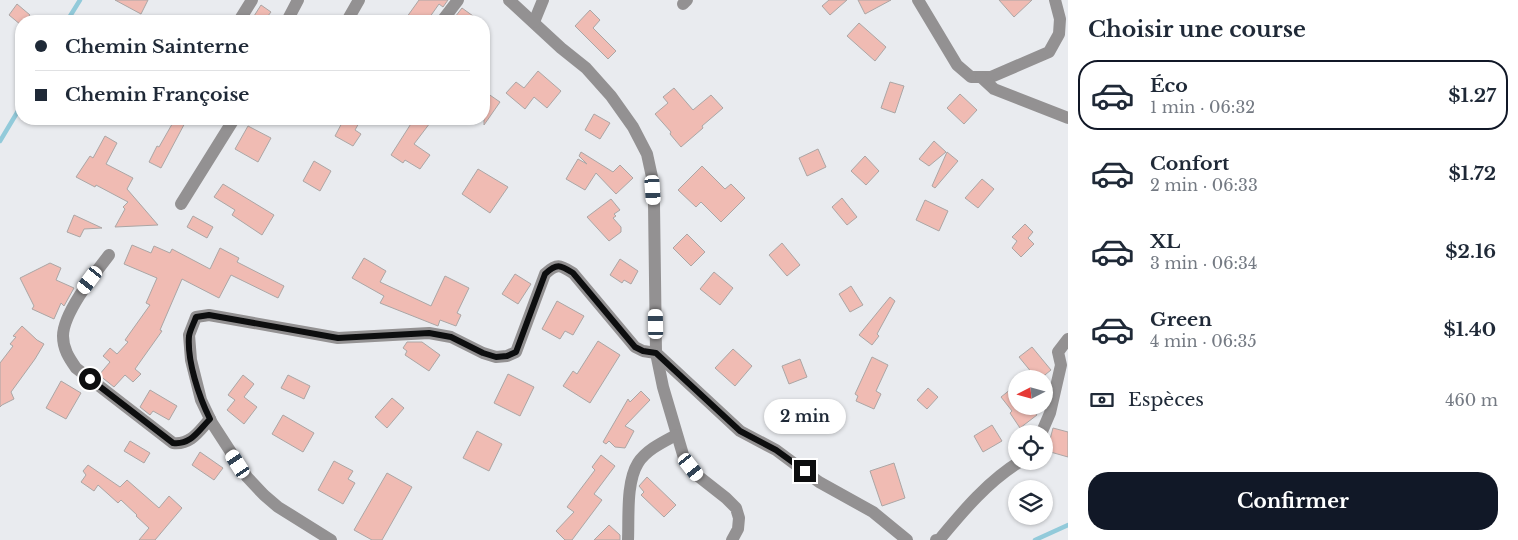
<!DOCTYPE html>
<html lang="fr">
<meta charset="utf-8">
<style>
body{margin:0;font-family:"Libre Baskerville",serif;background:#f6f6f7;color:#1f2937;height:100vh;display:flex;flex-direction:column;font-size:19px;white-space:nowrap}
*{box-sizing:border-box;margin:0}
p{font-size:16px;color:#747a83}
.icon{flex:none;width:28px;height:28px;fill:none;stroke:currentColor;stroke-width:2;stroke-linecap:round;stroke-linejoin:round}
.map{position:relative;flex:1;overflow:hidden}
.details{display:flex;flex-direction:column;background:#fff;width:450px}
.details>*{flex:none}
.top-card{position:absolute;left:15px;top:15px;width:475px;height:110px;border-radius:20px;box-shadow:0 1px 4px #0004;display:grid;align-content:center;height:110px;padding:0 20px;background:#fff}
.needle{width:32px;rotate:264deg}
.controls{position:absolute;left:1008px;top:370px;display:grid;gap:10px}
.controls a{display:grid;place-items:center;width:45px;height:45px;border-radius:50%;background:#fff;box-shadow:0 1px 4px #0004;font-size:25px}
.end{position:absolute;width:22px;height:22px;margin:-11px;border:6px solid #0d0e0f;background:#fff;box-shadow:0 0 0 2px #fff}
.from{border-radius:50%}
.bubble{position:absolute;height:35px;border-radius:18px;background:#fff;box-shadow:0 1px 4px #0004;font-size:16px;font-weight:700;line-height:35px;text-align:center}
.car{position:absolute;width:15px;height:30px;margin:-15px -8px;border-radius:6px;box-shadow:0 0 4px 1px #0007;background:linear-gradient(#fff 24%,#345 0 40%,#fff 0 76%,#345 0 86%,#fff 0)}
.top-card b{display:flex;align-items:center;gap:18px;height:48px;font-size:19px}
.top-card b+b{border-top:1px solid #e0e1e3}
.top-card i{width:12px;height:12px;background:#1f2937}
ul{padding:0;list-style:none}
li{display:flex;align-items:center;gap:15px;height:70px;margin:0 10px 8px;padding:0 10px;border:2px solid transparent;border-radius:20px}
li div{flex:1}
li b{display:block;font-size:19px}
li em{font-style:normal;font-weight:700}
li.current{border-color:#111827}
li>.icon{width:45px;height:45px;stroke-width:1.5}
h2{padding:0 20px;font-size:22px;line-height:60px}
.pay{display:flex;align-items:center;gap:12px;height:55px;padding:0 20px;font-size:19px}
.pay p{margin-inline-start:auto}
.action{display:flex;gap:10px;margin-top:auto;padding:10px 20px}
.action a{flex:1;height:58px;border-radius:20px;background:#111827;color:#fff;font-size:20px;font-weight:700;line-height:58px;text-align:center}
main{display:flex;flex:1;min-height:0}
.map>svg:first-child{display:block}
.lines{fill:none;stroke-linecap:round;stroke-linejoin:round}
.stream{stroke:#92cada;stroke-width:4.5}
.building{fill:#f0bbb3;stroke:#aba6a5}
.minor{stroke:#939192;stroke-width:12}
.route{stroke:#0d0e0f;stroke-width:6}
</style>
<main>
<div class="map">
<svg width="1068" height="540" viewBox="0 0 1068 540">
<rect width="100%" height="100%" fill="#e9ebef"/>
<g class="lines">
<g class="stream">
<polyline points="67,21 80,0"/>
<polyline points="0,141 21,106"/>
<polyline points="1035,540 1068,525"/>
</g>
</g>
<g class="building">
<polygon points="115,0 148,0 141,14"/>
<polygon points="419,0 448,0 443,7 439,4 427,21 404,21"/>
<polygon points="829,0 847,0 830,15 822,6"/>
<polygon points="858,0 891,0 865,14"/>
<polygon points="999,0 1032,0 1014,17"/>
<polygon points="17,4 30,15 25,21 21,21 21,25 9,15"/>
<polygon points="261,5 271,12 264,21 254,16"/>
<polygon points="462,8 480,21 461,21 455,17"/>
<polygon points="590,10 600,20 593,28 616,51 608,59 575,26"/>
<polygon points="859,23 886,47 875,61 847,36"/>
<polygon points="538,71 561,91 547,108 534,97 525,109 506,93 516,82 524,88"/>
<polygon points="890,82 904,86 895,113 881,108"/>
<polygon points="674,88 693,110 711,95 723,108 702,126 703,128 681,147 670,134 671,132 655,114 668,103 663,97"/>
<polygon points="484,91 500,102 484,125"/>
<polygon points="960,94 977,110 964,124 947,108"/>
<polygon points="594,114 610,123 600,139 585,130"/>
<polygon points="175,119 187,119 161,168 149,162 157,146 159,147"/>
<polygon points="344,119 351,119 359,123 355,130 361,134 353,146 335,136"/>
<polygon points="414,119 433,119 414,144 430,155 420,169 405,160 403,163 391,155"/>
<polygon points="248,126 271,138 258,162 235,149"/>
<polygon points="105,136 117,143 106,164 133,178 127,189 158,225 115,227 125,209 123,207 128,202 96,185 95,187 76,177 90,156 93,158"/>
<polygon points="934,141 946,152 929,166 919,159"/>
<polygon points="818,149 826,167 807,176 799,158"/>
<polygon points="581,152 613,172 620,165 633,178 616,194 596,173 585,190 566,179 578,159 587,164 579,156"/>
<polygon points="947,152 958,161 935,188 932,186"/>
<polygon points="865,156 879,171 866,185 851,171"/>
<polygon points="314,161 331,171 320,191 303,181"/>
<polygon points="702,166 725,189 731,184 745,198 721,222 701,202 696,207 678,190"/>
<polygon points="478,169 508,187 490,213 462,194"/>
<polygon points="982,179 994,189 978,208 965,198"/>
<polygon points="223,184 274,215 262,235 232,215 235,210 214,197"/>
<polygon points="842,198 857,217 847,225 832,207"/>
<polygon points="611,199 620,210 614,214 616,216 613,218 621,227 621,232 609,241 587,217"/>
<polygon points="925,200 948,211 939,231 916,220"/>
<polygon points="74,215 102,228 84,229 80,237 67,232"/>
<polygon points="193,216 213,227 207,238 187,227"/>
<polygon points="1025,224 1033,232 1028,238 1034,244 1021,257 1012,248 1017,241 1012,237"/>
<polygon points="687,234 705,252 691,266 673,248"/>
<polygon points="782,243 800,265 787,276 769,255"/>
<polygon points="132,245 151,253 154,246 170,253 172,249 210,269 220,248 239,258 237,262 284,286 278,298 231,275 219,298 182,279 160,330 162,331 135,369 141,374 133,382 125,375 114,387 99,375 110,362 103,356 110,348 117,354 128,342 125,340 150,305 146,303 157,278 124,264"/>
<polygon points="364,258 386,271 380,282 431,306 445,276 469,288 457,313 461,315 456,326 440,320 438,326 380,303 384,296 352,278"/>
<polygon points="620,259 638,271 631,284 624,280 622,283 610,275"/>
<polygon points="50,263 61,268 56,280 74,288 64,306 61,303 54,319 32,309 34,306 20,278"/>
<polygon points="714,272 733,288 720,305 700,289"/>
<polygon points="515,274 531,284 518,304 502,294"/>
<polygon points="851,286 863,305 850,312 839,294"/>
<polygon points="890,297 895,301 877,334 879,336 872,345 859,335"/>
<polygon points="557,301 584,316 573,335 565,331 560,339 542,329"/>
<polygon points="22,326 37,340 44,344 35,359 11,392 14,399 2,405 0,407 0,363 13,346 10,344 16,337 13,336"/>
<polygon points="598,341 620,355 590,403 563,386 573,371 577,374"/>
<polygon points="407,342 422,342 440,355 429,371 405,355 407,351 403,348"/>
<polygon points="1032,347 1051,370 1040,379 1037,379 1019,357"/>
<polygon points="733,349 752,366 735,386 715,368"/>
<polygon points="872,357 888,365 876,391 881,394 874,409 856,401 858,396 855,394"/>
<polygon points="800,359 807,377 789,384 782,366"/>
<polygon points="508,374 534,387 520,416 494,403"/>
<polygon points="243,375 254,384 244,397 257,407 244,424 227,410 235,400 228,395"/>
<polygon points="288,375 310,386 304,399 281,388"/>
<polygon points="61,381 81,393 66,419 46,408"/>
<polygon points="1016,385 1016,406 1031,406 1037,415 1020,428 1010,413 1012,411 1001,397"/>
<polygon points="928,388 938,397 927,409 917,400"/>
<polygon points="150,390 177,406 169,420 153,411 150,415 140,407"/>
<polygon points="641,391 650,400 625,426 634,431 625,448 615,447 609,441 606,444 603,442 628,399 630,402"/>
<polygon points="392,398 404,408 387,428 375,417"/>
<polygon points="283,415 314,433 303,452 272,434"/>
<polygon points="992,425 1002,441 983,452 974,436"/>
<polygon points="1053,428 1068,432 1068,457 1047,451"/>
<polygon points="477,431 502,444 489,471 463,458"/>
<polygon points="130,441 150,453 144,463 124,451"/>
<polygon points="200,452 223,468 214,480 192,465"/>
<polygon points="601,455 615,466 594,494 602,500 572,540 565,540 556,531 574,512 567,507 595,470 592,467"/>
<polygon points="334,461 353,471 348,479 355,483 343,504 318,490"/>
<polygon points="894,463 905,498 882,506 870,471"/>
<polygon points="88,465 120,487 127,480 159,508 169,496 182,508 155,540 139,540 149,528 136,516 137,515 121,500 118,503 98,485 94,491 81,482 86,475 83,471"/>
<polygon points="387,473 412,487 382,540 372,540 354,530"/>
<polygon points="647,477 676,505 664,517 641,495 644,492 639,486"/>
<polygon points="609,525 620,535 620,540 594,540"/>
</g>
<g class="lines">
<g class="minor">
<polyline points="509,0 561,48 586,68 611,96 633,127 647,154 652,177 654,204 656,353 663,387 684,458 698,476 726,498 736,508 739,518 738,529 732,540"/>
<polyline points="918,0 957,65 971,77 991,77 1049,52 1059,34 1060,19 1055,0"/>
<polyline points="683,4 687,0"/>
<polyline points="239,21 252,0"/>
<polyline points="287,21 298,0"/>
<polyline points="347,21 359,0"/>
<polyline points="442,21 458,0"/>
<polyline points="534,22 543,0"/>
<polyline points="981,77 994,89 1068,118"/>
<polyline points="181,204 234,119"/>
<path d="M109,255C95,273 63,313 63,336C63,349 69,358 76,368L173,443C191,445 199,431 210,419"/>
<polyline points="1041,434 1050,413 1061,365 1058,352 1068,339"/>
<path d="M331,540L278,507L264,495L247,477L212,423L201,400L191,360L189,335L196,317L209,315L338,338L429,333L451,337L483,353L496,357L507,356L516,352L545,274C557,263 560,265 573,273L635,347L643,351L656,353L740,431L776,450L819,482L873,512L907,540"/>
<path d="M628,540C629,518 626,482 638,463C646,450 663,442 676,435"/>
<path d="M936,540H939C963,511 989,480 1021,461"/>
</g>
</g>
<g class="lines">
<path class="route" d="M90,379L173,443C191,445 198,431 210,419C199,397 187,361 189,336C190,330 194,323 196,317L209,315L338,338L429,333L451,337L483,353L496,357L507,356L516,352L545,274C557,263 560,265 573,273L635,347L643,351L656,353L740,431L776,450L805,471"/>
</g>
</svg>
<div class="controls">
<a><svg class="needle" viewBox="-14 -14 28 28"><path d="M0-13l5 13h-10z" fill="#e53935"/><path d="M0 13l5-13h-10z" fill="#747a83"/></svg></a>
<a><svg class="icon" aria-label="locate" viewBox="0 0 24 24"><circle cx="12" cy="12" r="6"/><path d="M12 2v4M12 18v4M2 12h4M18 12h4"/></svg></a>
<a><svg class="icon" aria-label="layers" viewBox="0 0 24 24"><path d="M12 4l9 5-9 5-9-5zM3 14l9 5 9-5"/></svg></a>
</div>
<i class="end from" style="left:90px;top:379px"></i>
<i class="end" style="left:805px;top:471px"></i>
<div class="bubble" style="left:764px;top:399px;width:82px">2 min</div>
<i class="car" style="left:653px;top:190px;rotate:176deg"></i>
<i class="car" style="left:90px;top:280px;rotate:217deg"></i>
<i class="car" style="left:656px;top:324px;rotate:359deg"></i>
<i class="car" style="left:238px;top:464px;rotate:327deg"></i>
<i class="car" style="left:691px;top:467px;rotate:142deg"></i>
<div class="top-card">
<b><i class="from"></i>Chemin Sainterne</b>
<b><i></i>Chemin Françoise</b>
</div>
</div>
<section class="details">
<h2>Choisir une course</h2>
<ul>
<li class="current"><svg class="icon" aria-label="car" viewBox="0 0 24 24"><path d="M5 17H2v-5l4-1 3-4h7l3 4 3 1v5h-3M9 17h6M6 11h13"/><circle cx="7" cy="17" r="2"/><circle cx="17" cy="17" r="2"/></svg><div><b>Éco</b><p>1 min · 06:32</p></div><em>$1.27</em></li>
<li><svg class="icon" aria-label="car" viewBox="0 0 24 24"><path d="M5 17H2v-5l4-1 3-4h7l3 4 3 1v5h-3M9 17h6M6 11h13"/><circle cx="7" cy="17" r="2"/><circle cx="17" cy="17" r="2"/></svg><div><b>Confort</b><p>2 min · 06:33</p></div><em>$1.72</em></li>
<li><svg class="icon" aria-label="car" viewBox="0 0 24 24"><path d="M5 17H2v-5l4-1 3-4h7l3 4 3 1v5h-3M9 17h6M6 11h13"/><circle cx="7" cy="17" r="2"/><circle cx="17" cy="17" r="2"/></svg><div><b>XL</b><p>3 min · 06:34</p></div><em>$2.16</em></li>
<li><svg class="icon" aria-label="car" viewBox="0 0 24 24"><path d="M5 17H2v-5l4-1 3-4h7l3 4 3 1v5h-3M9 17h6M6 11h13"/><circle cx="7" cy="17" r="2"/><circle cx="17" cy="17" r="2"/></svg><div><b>Green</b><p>4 min · 06:35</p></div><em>$1.40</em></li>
</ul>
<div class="pay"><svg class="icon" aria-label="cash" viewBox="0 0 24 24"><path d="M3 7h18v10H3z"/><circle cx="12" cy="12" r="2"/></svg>Espèces<p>460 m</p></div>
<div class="action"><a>Confirmer</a></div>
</section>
</main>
